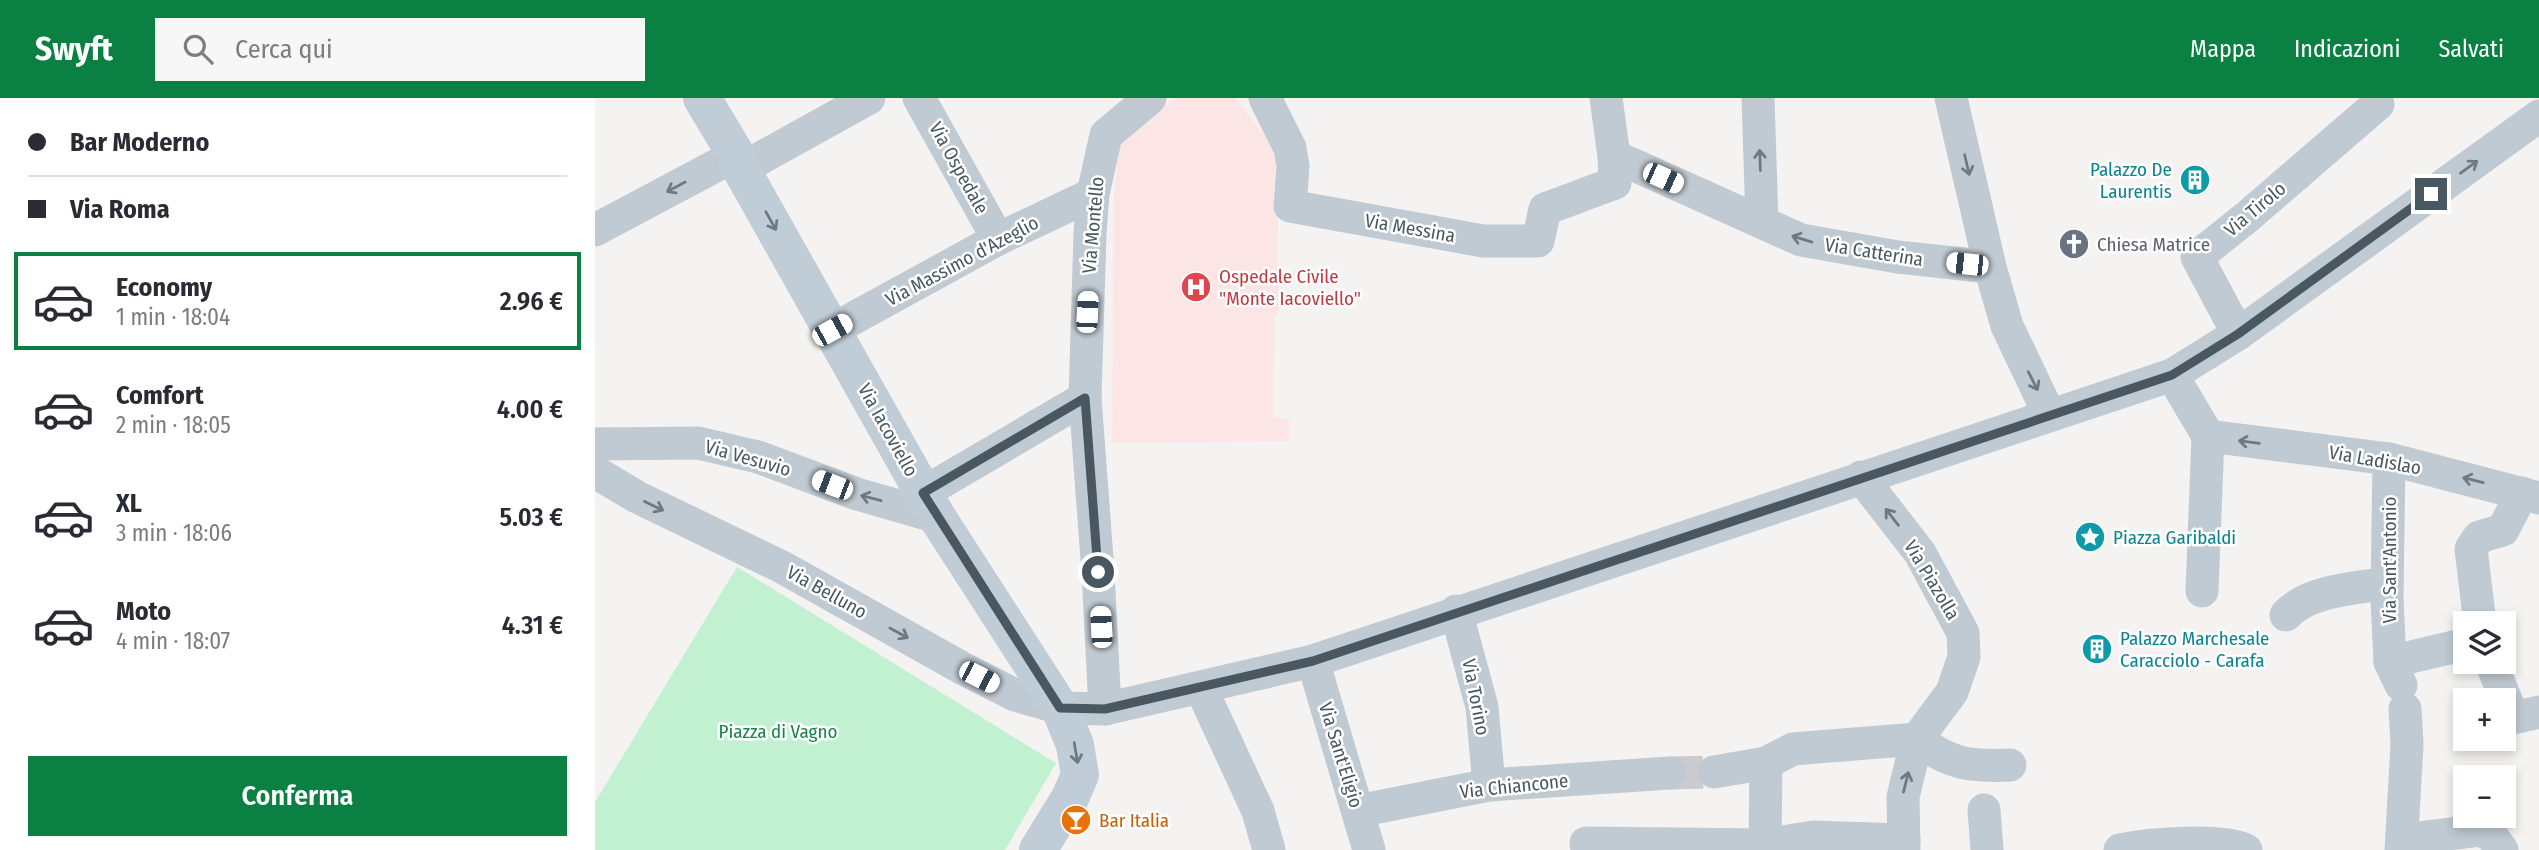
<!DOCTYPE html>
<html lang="it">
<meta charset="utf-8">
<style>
body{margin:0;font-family:"Fira Sans Condensed",sans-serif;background:#f7f7f7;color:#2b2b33;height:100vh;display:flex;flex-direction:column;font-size:26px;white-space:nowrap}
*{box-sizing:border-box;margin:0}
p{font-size:23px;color:#7c7c81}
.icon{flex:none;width:38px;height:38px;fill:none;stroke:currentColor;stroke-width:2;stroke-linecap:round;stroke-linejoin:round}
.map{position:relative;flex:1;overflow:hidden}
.side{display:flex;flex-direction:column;background:#fff;width:595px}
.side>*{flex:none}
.banner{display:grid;align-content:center;height:154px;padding:0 28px;background:#fff}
.buttons{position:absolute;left:1858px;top:513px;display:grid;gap:14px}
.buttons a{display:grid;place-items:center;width:63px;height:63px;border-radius:0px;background:#fff;box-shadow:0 4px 10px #0003;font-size:35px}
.end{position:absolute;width:32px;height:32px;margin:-16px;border:9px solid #495761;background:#fff;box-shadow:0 0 0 4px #fff}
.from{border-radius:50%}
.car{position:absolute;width:21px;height:42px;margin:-21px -10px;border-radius:9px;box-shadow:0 0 5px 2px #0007;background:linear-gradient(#fff 24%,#345 0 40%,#fff 0 76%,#345 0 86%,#fff 0)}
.banner b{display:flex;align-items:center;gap:24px;height:66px;font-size:26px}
.banner b+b{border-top:2px solid #e1e1e2}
.banner i{width:18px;height:18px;background:#2b2b33}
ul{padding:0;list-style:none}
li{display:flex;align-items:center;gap:21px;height:98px;margin:0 14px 10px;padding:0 14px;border:4px solid transparent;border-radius:0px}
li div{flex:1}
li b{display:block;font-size:26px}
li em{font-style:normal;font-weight:600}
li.current{border-color:#0b8043}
li>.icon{width:63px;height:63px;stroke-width:1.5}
.cta{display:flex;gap:14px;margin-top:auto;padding:14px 28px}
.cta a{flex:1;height:80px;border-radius:0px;background:#0b8043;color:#fff;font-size:28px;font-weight:600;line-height:80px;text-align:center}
header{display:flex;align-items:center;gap:42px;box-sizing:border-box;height:98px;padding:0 35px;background:#0b8043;color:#fff}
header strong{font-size:33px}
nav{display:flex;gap:38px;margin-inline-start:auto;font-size:24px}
.search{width:490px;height:63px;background:#f7f7f7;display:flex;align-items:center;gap:18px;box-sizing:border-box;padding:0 24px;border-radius:0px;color:#7c7c81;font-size:26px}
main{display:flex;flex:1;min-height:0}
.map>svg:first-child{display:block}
.medical{fill:#fce6e5}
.green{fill:#c2f1d2}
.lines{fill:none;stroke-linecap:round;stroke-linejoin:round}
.street-tunnel{stroke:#cacbce;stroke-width:33;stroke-dasharray:33 17;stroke-linecap:butt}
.street{stroke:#c0cad2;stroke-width:33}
.secondary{stroke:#c0ccd6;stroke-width:38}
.oneway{stroke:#6d7a83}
.oneway2{stroke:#6d7a84}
.route{stroke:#495761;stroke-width:9}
.labels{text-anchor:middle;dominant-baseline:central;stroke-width:5;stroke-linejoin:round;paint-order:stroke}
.street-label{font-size:19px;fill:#495761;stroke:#fff}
.culture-label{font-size:19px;fill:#0d838f;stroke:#fff;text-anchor:start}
.worship-label{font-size:19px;fill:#5b616d;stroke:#fff;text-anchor:start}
.health-label{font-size:19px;fill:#be3a42;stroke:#fff;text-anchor:start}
.park-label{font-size:19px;fill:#168649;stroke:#fff}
.food-label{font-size:19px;fill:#c56008;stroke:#fff;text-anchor:start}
</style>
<header>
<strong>Swyft</strong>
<div class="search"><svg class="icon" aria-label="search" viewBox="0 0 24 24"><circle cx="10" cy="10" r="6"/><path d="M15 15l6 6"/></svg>Cerca qui</div>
<nav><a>Mappa</a><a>Indicazioni</a><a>Salvati</a></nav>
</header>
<main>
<section class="side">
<div class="banner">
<b><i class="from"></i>Bar Moderno</b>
<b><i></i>Via Roma</b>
</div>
<ul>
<li class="current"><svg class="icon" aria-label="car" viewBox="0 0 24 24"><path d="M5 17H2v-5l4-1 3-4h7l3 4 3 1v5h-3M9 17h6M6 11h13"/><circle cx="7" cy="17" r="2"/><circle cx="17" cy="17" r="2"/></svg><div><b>Economy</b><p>1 min · 18:04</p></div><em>2.96 €</em></li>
<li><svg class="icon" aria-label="car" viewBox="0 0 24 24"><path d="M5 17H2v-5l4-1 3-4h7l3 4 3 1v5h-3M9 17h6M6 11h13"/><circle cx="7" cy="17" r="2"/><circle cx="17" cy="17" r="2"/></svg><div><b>Comfort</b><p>2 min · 18:05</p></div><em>4.00 €</em></li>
<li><svg class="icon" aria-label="car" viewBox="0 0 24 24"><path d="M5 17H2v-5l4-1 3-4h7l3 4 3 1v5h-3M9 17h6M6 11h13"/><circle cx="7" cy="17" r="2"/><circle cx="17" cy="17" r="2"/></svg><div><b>XL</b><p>3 min · 18:06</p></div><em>5.03 €</em></li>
<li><svg class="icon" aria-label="car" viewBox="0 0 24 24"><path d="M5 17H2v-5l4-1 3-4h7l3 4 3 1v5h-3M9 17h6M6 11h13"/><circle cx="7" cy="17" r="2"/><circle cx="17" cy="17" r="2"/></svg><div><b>Moto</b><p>4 min · 18:07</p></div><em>4.31 €</em></li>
</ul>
<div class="cta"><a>Conferma</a></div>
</section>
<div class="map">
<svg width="1944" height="752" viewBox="0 0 1944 752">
<rect width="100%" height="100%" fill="#f5f2f2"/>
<polygon class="medical" points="582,0 640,0 676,46 681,61 678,101 683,123 682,171 686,208 679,221 678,320 694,321 694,343 517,345 519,99 524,43 555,17"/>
<polygon class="green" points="142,469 461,665 410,752 0,752 0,704"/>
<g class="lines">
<polyline class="street-tunnel" points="1075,675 1119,674"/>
<g class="street">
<polyline points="324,0 403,141"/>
<polyline points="670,0 695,50 698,68 695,108 888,143 943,143 950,111 1020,85 1019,58 1206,142 1303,159 1395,169"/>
<polyline points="1011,0 1019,58"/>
<polyline points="1163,0 1167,124"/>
<polyline points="1356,0 1395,169 1412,228 1454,316"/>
<polyline points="146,71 274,0"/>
<polyline points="0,132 141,57"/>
<polyline points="237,232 403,141 498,96"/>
<polyline points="1643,236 1602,159 1652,119 1783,6"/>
<polyline points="1577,277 1613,338"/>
<polyline points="1613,338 1794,361 1944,400"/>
<polyline points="0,346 103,345 163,359 262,396 342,419"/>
<polyline points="1794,361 1792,501 1795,564 1806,587"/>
<polyline points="0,374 42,399 187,469 367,570 420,597 465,610 510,611 718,563 1577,277 1643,236 1944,18"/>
<polyline points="1266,379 1325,455 1368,535 1369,559 1357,594 1322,641 1308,699 1309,752"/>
<polyline points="328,395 490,300"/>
<polyline points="1607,493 1613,338"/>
<polyline points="861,513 887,609 894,687"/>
<path d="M1691,517C1714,492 1759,491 1792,485"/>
<polyline points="1885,525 1876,451 1884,439 1908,432 1927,395"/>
<polyline points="718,563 774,752"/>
<polyline points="1795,564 1871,546"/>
<polyline points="1896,564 1918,620 1944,614"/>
<polyline points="606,590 663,713 674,752"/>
<polyline points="510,611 503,474 490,300 495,135 498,96 511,37 555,0"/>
<path d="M1119,674L1171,665L1198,651L1322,641C1354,666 1375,669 1415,667"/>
<polyline points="1389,712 1392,752"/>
<polyline points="763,713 894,687 1075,675"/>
<polyline points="1808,742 1885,732 1897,738 1907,752"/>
<polyline points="1170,747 1171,665"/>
<polyline points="992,752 991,745 1170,747 1218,739 1309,742"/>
<path d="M1525,752C1554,746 1625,740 1651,752"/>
<polyline points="1806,752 1812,647 1810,611"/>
</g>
<polyline class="secondary" points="107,0 141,57 146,71 342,419 465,610 480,647 485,677 475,700 443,752"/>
</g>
<defs><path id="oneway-shaft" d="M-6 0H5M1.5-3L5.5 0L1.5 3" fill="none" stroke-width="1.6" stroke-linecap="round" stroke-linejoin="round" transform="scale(1.75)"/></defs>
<g class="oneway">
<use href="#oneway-shaft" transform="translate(1165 62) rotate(-92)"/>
<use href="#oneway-shaft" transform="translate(1372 67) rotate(77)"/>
<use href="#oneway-shaft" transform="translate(1874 69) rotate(-36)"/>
<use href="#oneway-shaft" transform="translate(81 89) rotate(152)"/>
<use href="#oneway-shaft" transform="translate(1207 141) rotate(-163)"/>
<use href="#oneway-shaft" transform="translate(1438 283) rotate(63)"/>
<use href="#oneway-shaft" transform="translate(1654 344) rotate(-173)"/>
<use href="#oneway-shaft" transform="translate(1878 382) rotate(-166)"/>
<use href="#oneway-shaft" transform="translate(276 400) rotate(-165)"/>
<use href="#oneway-shaft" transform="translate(59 408) rotate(26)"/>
<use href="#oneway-shaft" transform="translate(1297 419) rotate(-128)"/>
<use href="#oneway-shaft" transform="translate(304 535) rotate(29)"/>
<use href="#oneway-shaft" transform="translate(1311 684) rotate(-76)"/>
</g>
<g class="oneway2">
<use href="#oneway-shaft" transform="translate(176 123) rotate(61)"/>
<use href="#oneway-shaft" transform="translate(481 655) rotate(80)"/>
</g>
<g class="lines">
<polyline class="route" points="503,474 490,300 328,395 465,610 510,611 718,563 1577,277 1643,236 1836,96"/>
</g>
<defs>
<g id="building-disc" transform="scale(1.575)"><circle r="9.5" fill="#0f9aa8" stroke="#fff"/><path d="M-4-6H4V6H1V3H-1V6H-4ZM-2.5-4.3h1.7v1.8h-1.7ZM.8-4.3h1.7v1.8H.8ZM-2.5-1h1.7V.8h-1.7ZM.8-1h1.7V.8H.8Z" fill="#fff"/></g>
<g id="church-disc" transform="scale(1.575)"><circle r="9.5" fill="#6b7280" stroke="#fff"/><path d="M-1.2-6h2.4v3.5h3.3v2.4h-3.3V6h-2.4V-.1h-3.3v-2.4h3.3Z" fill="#fff"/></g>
<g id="hospital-disc" transform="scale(1.575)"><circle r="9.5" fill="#e0444e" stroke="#fff"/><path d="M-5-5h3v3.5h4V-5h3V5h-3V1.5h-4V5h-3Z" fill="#fff"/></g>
<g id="sight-disc" transform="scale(1.575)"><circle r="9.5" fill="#0f9aa8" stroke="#fff"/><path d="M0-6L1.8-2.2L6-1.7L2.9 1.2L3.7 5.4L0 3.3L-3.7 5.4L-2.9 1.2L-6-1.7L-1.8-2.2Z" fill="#fff"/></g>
<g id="bar-disc" transform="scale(1.575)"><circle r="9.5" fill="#e8710a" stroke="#fff"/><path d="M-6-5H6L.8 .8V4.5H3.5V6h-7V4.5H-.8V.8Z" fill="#fff"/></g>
</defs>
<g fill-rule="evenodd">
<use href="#building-disc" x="1600" y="82"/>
<use href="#church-disc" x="1479" y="146"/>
<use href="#hospital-disc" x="601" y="189"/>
<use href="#sight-disc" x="1495" y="439"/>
<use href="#building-disc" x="1502" y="551"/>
<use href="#bar-disc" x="481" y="722"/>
</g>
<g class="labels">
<g class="street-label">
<text transform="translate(364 70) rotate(61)">Via Ospedale</text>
<text transform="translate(1660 111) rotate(-40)">Via Tirolo</text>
<text transform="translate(498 127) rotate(-85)">Via Montello</text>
<text transform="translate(815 130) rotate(10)">Via Messina</text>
<text transform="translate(1279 154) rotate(9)">Via Catterina</text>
<text transform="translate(367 163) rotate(-28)">Via Massimo d'Azeglio</text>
<text transform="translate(293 332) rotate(61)">Via Iacoviello</text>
<text transform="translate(153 360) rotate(16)">Via Vesuvio</text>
<text transform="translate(1780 362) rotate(10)">Via Ladislao</text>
<text transform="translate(1794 462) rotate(-90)">Via Sant'Antonio</text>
<text transform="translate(1337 482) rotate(59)">Via Piazolla</text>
<text transform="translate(232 494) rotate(29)">Via Belluno</text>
<text transform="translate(881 599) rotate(79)">Via Torino</text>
<text transform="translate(746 657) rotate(73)">Via Sant'Eligio</text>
<text transform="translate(919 688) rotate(-6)">Via Chiancone</text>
</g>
<g class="culture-label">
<text x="1577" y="71" text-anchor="end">Palazzo De<tspan x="1577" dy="22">Laurentis</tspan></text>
<text x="1518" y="439">Piazza Garibaldi</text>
<text x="1525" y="540">Palazzo Marchesale<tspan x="1525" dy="22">Caracciolo - Carafa</tspan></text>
</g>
<g class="worship-label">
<text x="1502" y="146">Chiesa Matrice</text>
</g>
<g class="health-label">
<text x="624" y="178">Ospedale Civile<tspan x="624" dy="22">"Monte Iacoviello"</tspan></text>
</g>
<g class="park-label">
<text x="183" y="633">Piazza di Vagno</text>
</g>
<g class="food-label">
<text x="504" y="722">Bar Italia</text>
</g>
</g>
</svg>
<div class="buttons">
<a><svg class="icon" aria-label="layers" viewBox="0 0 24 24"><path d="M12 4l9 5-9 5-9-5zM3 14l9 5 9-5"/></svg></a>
<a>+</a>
<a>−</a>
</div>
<i class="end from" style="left:503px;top:474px"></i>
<i class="end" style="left:1836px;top:96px"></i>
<i class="car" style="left:1068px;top:80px;rotate:114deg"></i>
<i class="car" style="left:1372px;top:166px;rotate:276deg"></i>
<i class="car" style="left:492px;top:214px;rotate:3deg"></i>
<i class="car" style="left:237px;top:232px;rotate:61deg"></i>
<i class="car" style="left:237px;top:387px;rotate:291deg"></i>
<i class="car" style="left:506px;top:529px;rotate:357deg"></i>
<i class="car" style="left:384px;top:579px;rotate:117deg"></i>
</div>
</main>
